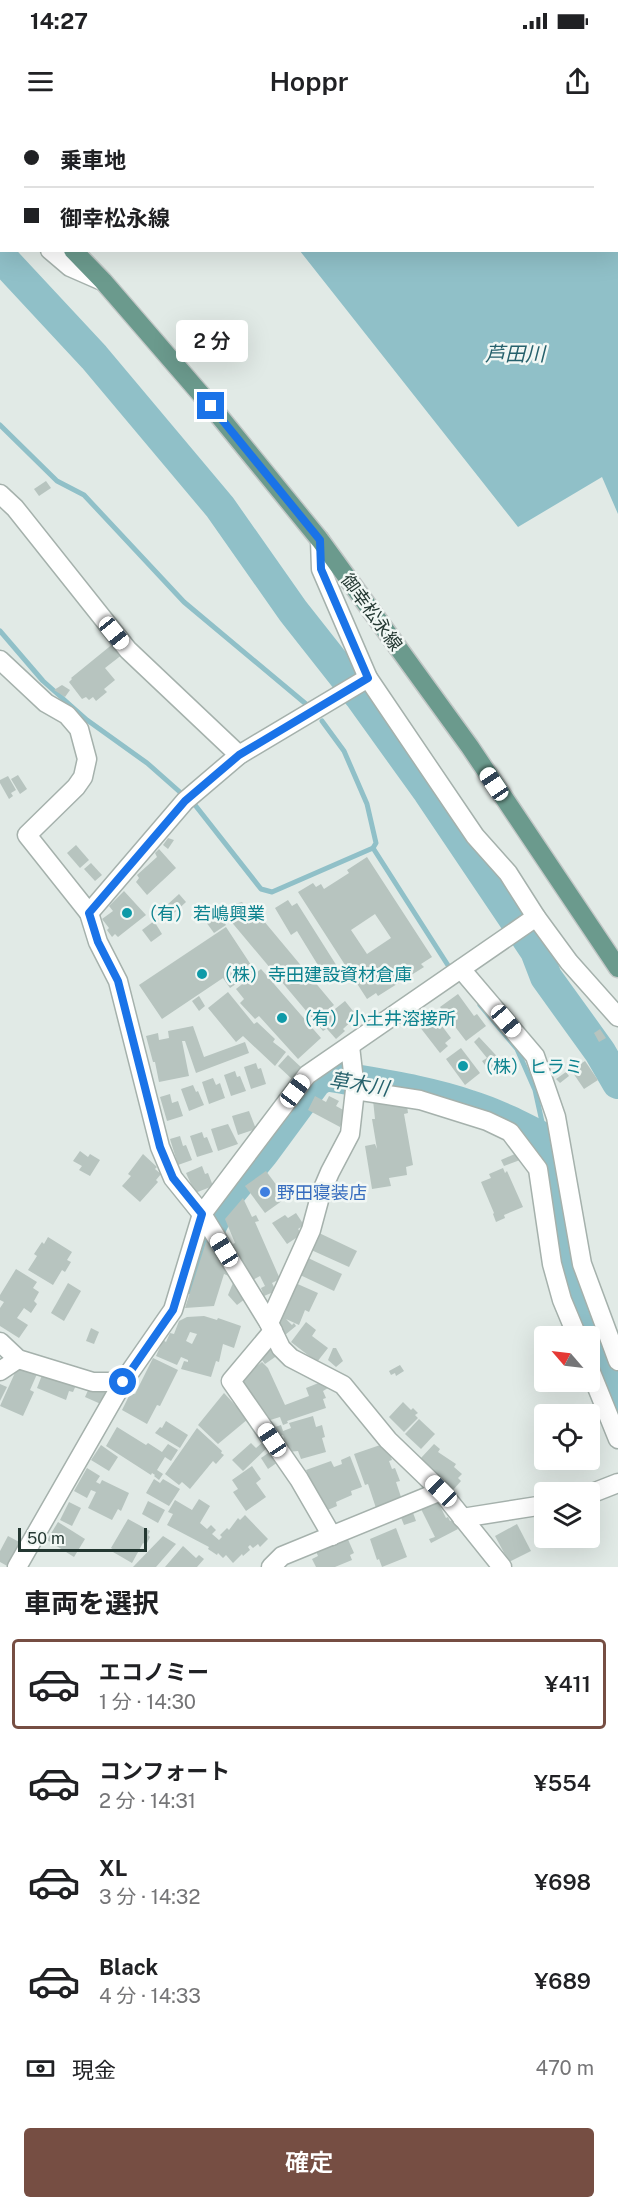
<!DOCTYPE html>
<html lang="ja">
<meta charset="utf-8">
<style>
body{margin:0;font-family:"Public Sans","Noto Sans JP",sans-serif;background:#f6f6f6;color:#202124;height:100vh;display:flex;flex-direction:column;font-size:22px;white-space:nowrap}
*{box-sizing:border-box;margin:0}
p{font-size:20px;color:#757577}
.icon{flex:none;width:33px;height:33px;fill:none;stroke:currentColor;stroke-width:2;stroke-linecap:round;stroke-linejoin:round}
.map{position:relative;height:1447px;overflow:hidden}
.sheet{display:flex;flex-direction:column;background:#fff;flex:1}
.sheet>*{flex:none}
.top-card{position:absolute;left:0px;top:0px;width:618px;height:132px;box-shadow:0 6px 24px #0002;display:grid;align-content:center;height:132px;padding:0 24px;background:#fff}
.needle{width:39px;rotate:298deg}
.buttons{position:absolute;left:534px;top:1206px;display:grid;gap:12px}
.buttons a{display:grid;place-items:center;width:66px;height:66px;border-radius:6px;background:#fff;box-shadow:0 6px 24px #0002;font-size:30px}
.scale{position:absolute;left:18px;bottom:15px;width:129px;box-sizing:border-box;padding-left:6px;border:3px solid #243832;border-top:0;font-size:16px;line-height:21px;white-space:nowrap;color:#243832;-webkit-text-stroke:4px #f1f7f4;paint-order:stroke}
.end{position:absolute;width:27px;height:27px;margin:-14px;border:8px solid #1a73e8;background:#fff;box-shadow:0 0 0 3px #fff}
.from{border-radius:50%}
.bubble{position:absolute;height:42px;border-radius:6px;background:#fff;box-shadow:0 6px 24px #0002;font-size:20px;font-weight:600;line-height:42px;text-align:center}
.car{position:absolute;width:18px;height:36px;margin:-18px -9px;border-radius:8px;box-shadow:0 0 4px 2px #0007;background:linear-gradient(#fff 24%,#345 0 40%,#fff 0 76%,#345 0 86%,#fff 0)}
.top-card b{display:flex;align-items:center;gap:21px;height:57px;font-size:22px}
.top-card b+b{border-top:2px solid #e0e0e0}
.top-card i{width:15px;height:15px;background:#202124}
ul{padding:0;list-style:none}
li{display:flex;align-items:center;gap:18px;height:90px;margin:0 12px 9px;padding:0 12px;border:3px solid transparent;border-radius:6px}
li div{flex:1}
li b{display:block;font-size:22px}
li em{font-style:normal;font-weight:600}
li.on{border-color:#764e43}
li>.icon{width:54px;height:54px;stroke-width:1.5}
h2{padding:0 24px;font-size:27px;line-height:72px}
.pay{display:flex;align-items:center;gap:15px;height:66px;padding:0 24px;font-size:22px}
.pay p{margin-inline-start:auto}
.button{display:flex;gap:12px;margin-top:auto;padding:12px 24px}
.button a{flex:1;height:69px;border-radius:6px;background:#764e43;color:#fff;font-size:24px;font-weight:600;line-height:69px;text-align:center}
.status{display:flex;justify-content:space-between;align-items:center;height:42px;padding:0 30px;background:#fff;direction:ltr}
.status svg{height:16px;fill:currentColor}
header{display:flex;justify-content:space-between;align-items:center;height:78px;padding:0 24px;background:#fff;font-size:27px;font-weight:600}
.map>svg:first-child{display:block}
.water{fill:#90c0c8}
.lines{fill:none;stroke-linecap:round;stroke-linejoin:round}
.stream{stroke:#90c0c8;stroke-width:5}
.river{stroke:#90c0c8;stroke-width:32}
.building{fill:#b7c4bf;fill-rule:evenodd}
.minor-casing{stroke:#a5b1ac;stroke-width:21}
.major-casing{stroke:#c2c7c6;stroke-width:21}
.minor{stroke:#fff;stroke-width:18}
.major{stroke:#6b9a8d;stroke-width:18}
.route{stroke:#1a73e8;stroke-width:8}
.culture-dot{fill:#0f9aa8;stroke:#f1f7f4;stroke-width:2}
.shop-dot{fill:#3f7fe0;stroke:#f1f7f4;stroke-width:2}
.labels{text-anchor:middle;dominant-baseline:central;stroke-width:5;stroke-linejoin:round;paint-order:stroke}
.street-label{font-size:18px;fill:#243832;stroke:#f1f7f4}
.culture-label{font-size:18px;fill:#0d838f;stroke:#f1f7f4;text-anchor:start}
.shop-label{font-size:18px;fill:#366cbe;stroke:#f1f7f4;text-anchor:start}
.water-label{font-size:20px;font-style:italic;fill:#26616c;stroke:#f1f7f4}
</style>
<div class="status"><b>14:27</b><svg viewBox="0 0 49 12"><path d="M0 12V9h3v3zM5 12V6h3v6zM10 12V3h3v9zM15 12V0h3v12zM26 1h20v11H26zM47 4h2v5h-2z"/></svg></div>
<header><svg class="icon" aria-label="menu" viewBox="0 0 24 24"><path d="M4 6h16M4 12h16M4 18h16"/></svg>Hoppr<svg class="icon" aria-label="share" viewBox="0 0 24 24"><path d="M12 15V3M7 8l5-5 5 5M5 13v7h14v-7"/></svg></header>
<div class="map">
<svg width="618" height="1447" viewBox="0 0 618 1447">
<rect width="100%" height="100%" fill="#e1eae6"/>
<polygon class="water" points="192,0 618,0 618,394 602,357 518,407 300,131 616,130 616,2"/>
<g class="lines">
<g class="stream">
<polyline points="0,305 57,361 84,375 184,482 306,584"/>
<polyline points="0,511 43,561 87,600 147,643 181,673"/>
<polyline points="322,601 344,631 367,684 376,723 373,728 451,850"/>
<polyline points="195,685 261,769 272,772 373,728"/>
<polyline points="480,885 517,929 535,970 546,1020"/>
</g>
<g class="river">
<polyline points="0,136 94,237 220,387 293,491 360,576 429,672 536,831 546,857 600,932 618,963"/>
<path d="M189,1158L201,1125L224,1080L263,1033L316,961L326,955C374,964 424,970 470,986C496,994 521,1007 546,1020L570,1158L597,1237L618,1283"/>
</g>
</g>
<g class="building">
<polygon points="46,361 51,368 39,376 34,369"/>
<polygon points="114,523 123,534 105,548 115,560 104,569 107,572 96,581 93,577 89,580 86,577 82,579 69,562 72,559 71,558"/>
<polygon points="62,565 70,570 65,577 54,570"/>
<polygon points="18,655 27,669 20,674 11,659"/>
<polygon points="8,656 16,670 11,673 13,676 9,679 0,663 0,660"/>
<polygon points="168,718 174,720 168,729 163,725"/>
<polygon points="76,725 89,740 80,748 67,733"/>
<polygon points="159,729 176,748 147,775 136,762 139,758 137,755 157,737 155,733"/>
<path d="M367,737L432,837L421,844L424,847L378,876L376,873L367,879L298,772L313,763L316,767L321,764L324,769L349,753L347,750ZM375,794L391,818L367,834L351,810Z"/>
<polygon points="91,743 102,755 95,761 84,749"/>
<polygon points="124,771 146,795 118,817 115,814 112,817 107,810 109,808 102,799 113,791 109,786"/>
<polygon points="179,774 186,782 174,793 167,785"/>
<polygon points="288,780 292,786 297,783 340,851 331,857 328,852 324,855 297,811 291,815 275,788"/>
<polygon points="242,782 253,797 258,794 334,885 317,899 326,909 323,911 224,793 232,785"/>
<polygon points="218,793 226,805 214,813 206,802"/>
<polygon points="154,801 162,814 151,822 142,810"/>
<polygon points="226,807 255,851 230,868 223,858 162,899 139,865"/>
<polygon points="261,849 321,918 298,939 259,896 255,899 240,883 244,879 236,869"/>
<polygon points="228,872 254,904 257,902 275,919 273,922 286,932 275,946 243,916 236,922 208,888"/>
<polygon points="458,874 474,896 477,894 486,906 466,921 440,887"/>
<polygon points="199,876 205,886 199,891 192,881"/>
<polygon points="345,881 357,896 343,909 345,911 336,919 320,901"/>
<polygon points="430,890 451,918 445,923 448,926 440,933 416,902"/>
<polygon points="193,906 204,937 245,922 249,933 196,953 185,921 182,921 189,956 159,962 155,942 153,942 146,916 158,913 159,920 169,918 168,911"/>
<polygon points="600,909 606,918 599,922 594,913"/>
<polygon points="479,917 506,946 493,956 482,941 487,938 474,922"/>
<polygon points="461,928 480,953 465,965 446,939"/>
<polygon points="288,935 303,949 293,960 278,946"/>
<polygon points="585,941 598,960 584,969 571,950"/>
<polygon points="256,943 258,949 261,948 266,964 251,969 244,947"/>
<polygon points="235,951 237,957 240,956 246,971 231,976 224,955"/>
<polygon points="566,952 569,956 560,963 556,959"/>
<polygon points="213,958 216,965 220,963 225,978 209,984 202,962"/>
<polygon points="193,965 196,972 198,971 204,985 189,991 181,969"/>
<polygon points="170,974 172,983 178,981 183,996 167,1001 160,977"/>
<polygon points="315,976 326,982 329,976 339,981 336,986 347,992 340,1007 308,990"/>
<polygon points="373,980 407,986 408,993 404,994 413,1045 406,1047 407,1055 389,1058 391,1066 372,1069 365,1026 375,1024 377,1029 372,999 375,999"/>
<polygon points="249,991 256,1009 238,1015 232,996"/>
<polygon points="228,1004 238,1024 218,1031 211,1009"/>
<polygon points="202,1012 204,1018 207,1017 213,1032 197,1037 190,1016"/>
<polygon points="180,1016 183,1026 186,1025 192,1040 178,1045 170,1019"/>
<polygon points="80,1031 88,1037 90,1034 100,1040 90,1056 79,1050 82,1046 73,1041"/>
<polygon points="517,1033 520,1040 504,1046 501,1040"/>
<polygon points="143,1034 157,1047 155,1049 161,1054 156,1060 158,1062 140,1082 122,1066 131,1056 128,1054"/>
<polygon points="202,1046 205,1054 208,1053 213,1066 195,1073 186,1053"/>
<polygon points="503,1048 505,1053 507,1051 523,1087 504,1095 505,1098 496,1102 493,1094 494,1093 481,1062 491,1058 489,1054"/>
<polygon points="266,1051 286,1078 265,1093 245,1066"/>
<polygon points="243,1078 252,1097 256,1095 259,1101 255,1102 280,1159 272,1163 276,1171 264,1176 261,1168 265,1166 260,1156 251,1161 230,1125 235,1123 225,1099"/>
<polygon points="296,1093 304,1105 298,1109 302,1114 287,1124 272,1103 285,1095 288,1098"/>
<polygon points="317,1112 357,1131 349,1147 309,1129"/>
<polygon points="48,1117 72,1132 67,1140 71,1142 65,1152 62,1150 53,1165 28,1150 37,1136 34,1134 42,1122 44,1124"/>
<polygon points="206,1122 210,1124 229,1156 224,1154 214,1186 185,1188"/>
<polygon points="306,1137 342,1154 334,1171 298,1154"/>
<polygon points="16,1149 37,1162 33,1168 39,1172 34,1181 37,1184 31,1193 24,1188 17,1198 28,1205 19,1218 0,1206 0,1188 4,1182 0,1180 0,1175"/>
<polygon points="293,1162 318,1173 309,1192 305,1190 299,1205 286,1199 292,1205 294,1203 296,1206 285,1215 274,1202"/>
<polygon points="68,1163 81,1171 64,1201 51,1193"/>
<polygon points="233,1163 245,1179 237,1185 228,1175"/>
<path d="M204,1196L217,1200L218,1198L241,1206L234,1228L223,1224L219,1242L216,1241L211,1257L181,1249L184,1241L188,1242V1240L181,1237L177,1245L156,1236L163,1220L166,1222L170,1213L174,1214L179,1201L187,1197ZM190,1212L197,1214L192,1224L186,1221Z"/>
<polygon points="306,1202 316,1210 312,1216 328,1228 317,1242 291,1222"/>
<polygon points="91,1208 99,1212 94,1224 86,1221"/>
<polygon points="272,1227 278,1235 265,1244 262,1240 257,1244 258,1237"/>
<polygon points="333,1228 336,1228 343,1241 336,1247 328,1240"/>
<polygon points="153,1238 178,1250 160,1286 157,1285 147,1304 122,1290 131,1272 135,1274"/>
<polygon points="262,1242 268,1248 285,1285 309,1276 306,1268 321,1262 328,1268 323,1271 326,1278 323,1279 326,1288 287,1301 288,1303 283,1305 280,1297 267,1301 240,1264 241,1259"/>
<polygon points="400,1245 404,1251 396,1256 395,1253 391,1255 389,1251"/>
<polygon points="18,1246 37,1254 30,1270 34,1272 23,1296 0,1286"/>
<polygon points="44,1250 77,1263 73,1272 69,1271 66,1280 37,1268"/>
<polygon points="0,1264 7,1267 0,1281"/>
<polygon points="90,1266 108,1273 103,1285 85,1277"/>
<polygon points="224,1273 248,1299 218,1324 198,1305"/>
<polygon points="403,1282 411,1290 413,1288 418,1293 415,1295 418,1298 404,1312 389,1297"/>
<polygon points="313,1296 316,1307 322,1305 325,1317 322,1318 326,1332 301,1339 298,1331 288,1332 283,1315 278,1316 275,1307 281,1305 283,1311 291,1308 289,1303"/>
<polygon points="419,1299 435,1314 421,1329 405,1314"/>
<polygon points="166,1301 188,1315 180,1328 155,1313 160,1307 162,1308"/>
<polygon points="117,1307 146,1325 148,1323 162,1332 168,1324 178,1330 171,1341 165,1337 157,1350 163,1354 159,1360 154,1356 155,1355 152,1353 151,1355 106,1326"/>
<polygon points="197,1308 222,1331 221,1333 224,1335 216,1344 213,1341 190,1369 182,1362 179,1365 165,1354"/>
<polygon points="264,1321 269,1326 243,1351 232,1340 251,1323 256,1328"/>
<polygon points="386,1323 392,1340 389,1341 392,1349 395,1348 400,1361 396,1362 401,1377 376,1388 368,1364 365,1365 354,1334"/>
<polygon points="434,1324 440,1329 438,1332 456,1344 454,1347 462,1354 458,1358 461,1361 453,1370 438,1359 440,1357 430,1348 429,1349 421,1342 422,1340 421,1338"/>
<polygon points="101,1325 118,1337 109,1351 91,1340"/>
<polygon points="271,1331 278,1342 268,1349 261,1338"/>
<polygon points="350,1336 362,1367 351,1371 352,1375 336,1382 337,1386 323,1392 306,1350 331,1341 334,1347 342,1344 341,1340"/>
<polygon points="252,1346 261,1359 256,1363 266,1377 246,1391 233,1372 238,1369 232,1360"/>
<polygon points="87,1348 100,1356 96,1362 100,1364 102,1360 129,1373 121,1391 118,1389 112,1400 88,1388 96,1372 91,1370 87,1378 74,1371"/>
<polygon points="154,1359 160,1363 163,1359 180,1369 169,1386 146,1373"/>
<polygon points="199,1379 210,1386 200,1403 207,1409 211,1405 216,1410 212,1414 219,1420 222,1417 220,1415 227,1408 229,1410 238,1398 240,1400 245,1395 268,1419 260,1427 258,1424 253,1428 250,1425 248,1427 250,1430 243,1436 242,1434 233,1443 226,1435 223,1438 218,1433 217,1435 208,1429 209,1427 167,1405 173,1394 168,1392 175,1380 192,1390"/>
<polygon points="437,1380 446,1398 448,1397 450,1401 453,1400 458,1409 431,1423 429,1419 435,1417 421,1389"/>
<polygon points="148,1381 165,1390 158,1403 142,1394"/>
<polygon points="69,1382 81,1388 72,1406 60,1400"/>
<polygon points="412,1390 416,1401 404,1405 400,1395"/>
<polygon points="128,1399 150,1411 148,1415 150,1417 146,1425 143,1423 132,1443 113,1432 114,1430 111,1428"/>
<polygon points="58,1402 85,1419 74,1437 47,1420"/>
<polygon points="517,1404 531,1431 509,1442 495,1416"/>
<polygon points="396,1408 407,1437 382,1447 379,1439 377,1440 370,1419"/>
<polygon points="346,1415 354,1433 350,1435 352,1440 335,1447 316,1447 312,1439 318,1436 315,1429"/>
<polygon points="8,1416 23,1424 9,1447 0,1442 0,1431"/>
<polygon points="163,1416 176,1424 156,1447 133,1447"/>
<polygon points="183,1426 196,1438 199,1435 204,1439 197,1447 165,1447"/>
</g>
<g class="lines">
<g class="minor-casing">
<g id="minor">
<polyline points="0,91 2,92"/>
<polyline points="50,130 70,147 102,161"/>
<polyline points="0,374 15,388 128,530 239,635"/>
<polyline points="320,420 321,449 368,558 475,716 508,753 536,797 569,842 618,897"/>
<polyline points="0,540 46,583 67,595 79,609 87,639 83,657 76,667 27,715 89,793 98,822 118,861 160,1027 173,1058 202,1094 269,1203 281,1228 291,1238 343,1265 388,1320 441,1371 502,1447"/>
<polyline points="89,793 185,681 239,635 368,558"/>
<polyline points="461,849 535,936 556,997 582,1144 618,1241"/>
<polyline points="355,970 420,980 487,1001 510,1012 538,1049 552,1144 562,1180 577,1216"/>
<polyline points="269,1203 311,1110 321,1073 330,1052 350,1014 355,970 350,926"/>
<polyline points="273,1211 231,1261 299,1359 332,1416"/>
<polyline points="0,1222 18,1239 93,1262 123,1262"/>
<polyline points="590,1250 618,1319"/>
<polyline points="0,1251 18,1239"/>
<polyline points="590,1374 618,1363"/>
<polyline points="462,1398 544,1385"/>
<polyline points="17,1447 123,1262 173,1190 202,1094 307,955 536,797"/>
<polyline points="271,1447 282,1436 441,1371"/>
</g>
</g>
<g class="major-casing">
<g id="major">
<polyline points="0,56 2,57"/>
<polyline points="73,130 103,161 211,286 320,420 470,627 618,848"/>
</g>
</g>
<use href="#minor" class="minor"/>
<use href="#major" class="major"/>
</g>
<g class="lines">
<polyline class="route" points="123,1262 173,1190 202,1094 173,1058 160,1027 118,861 98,822 89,793 185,681 239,635 368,558 321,449 320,420 211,286"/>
</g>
<g class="culture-dot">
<circle cx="127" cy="793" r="6"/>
<circle cx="202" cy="854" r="6"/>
<circle cx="282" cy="898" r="6"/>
<circle cx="463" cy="946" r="6"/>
</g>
<circle class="shop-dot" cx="265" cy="1072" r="6"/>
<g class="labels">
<g class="street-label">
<text transform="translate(372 492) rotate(54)">御幸松永線</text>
</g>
<g class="culture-label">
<text x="139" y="793">（有）若嶋興業</text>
<text x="214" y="854">（株）寺田建設資材倉庫</text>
<text x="294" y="898">（有）小土井溶接所</text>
<text x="475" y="946">（株）ヒラミ</text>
</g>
<g class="shop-label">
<text x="277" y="1072">野田寝装店</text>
</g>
<g class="water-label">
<text x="515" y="234">芦田川</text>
<text transform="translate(359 964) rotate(9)">草木川</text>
</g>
</g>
</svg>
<div class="buttons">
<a><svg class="needle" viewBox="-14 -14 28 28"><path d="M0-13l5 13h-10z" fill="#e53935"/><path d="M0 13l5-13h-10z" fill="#757577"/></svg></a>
<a><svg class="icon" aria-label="locate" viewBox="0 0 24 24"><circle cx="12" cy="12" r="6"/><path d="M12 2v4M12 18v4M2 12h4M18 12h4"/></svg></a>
<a><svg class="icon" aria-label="layers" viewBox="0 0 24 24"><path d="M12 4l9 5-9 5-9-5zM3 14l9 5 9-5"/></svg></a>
</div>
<div class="scale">50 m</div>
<i class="end from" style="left:123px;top:1262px"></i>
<i class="end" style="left:211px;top:286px"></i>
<div class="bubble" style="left:176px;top:200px;width:72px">2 分</div>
<i class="car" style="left:114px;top:513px;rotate:141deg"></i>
<i class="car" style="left:494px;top:664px;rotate:326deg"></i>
<i class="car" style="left:506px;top:901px;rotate:140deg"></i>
<i class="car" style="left:295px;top:971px;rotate:37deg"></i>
<i class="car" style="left:224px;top:1130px;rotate:328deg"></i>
<i class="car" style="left:272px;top:1320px;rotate:326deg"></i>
<i class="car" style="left:441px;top:1371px;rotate:314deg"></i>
<div class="top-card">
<b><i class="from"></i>乗車地</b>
<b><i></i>御幸松永線</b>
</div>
</div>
<section class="sheet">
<h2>車両を選択</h2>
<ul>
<li class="on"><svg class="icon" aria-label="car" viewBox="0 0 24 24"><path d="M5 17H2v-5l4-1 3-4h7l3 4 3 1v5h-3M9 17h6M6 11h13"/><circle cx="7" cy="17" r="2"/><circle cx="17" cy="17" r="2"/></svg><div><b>エコノミー</b><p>1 分 · 14:30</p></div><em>¥411</em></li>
<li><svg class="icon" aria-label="car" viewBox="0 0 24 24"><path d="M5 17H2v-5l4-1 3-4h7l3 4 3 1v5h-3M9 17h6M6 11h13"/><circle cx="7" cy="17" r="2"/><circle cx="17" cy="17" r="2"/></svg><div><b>コンフォート</b><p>2 分 · 14:31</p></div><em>¥554</em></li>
<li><svg class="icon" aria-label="car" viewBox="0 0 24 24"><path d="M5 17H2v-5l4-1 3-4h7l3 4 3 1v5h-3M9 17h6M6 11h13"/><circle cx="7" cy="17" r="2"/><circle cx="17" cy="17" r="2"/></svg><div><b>XL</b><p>3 分 · 14:32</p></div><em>¥698</em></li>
<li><svg class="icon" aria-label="car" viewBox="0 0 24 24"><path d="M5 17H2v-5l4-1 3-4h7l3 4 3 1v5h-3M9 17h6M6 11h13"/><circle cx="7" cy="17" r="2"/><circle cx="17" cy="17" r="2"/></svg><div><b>Black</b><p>4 分 · 14:33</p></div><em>¥689</em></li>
</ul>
<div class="pay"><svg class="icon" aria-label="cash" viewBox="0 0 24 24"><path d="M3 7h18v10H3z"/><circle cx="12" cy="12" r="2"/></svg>現金<p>470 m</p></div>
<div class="button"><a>確定</a></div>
</section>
